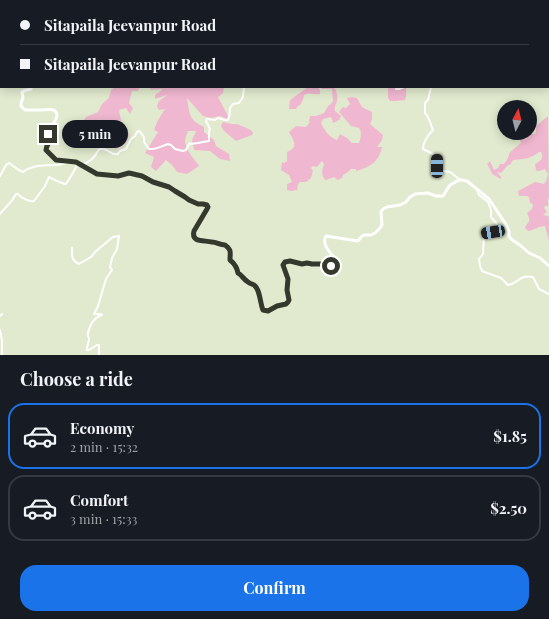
<!DOCTYPE html>
<meta charset="utf-8">
<style>
body{margin:0;font-family:"Playfair Display",serif;background:#20242c;color:#f1f3f6;height:100vh;display:flex;flex-direction:column;font-size:15px;white-space:nowrap}
*{box-sizing:border-box;margin:0}
p{font-size:13px;color:#9ea1a6}
.icon{flex:none;width:22px;height:22px;fill:none;stroke:currentColor;stroke-width:2;stroke-linecap:round;stroke-linejoin:round}
.map{position:relative;height:355px;overflow:hidden}
.drawer{display:flex;flex-direction:column;background:#171b24;flex:1}
.drawer>*{flex:none}
.guide{position:absolute;left:0px;top:0px;width:549px;height:88px;box-shadow:0 2px 10px #0003;display:grid;align-content:center;height:88px;padding:0 20px;background:#171b24}
.needle{width:26px;rotate:7deg}
.fabs{position:absolute;left:497px;top:100px;display:grid;gap:8px}
.fabs a{display:grid;place-items:center;width:40px;height:40px;border-radius:50%;background:#171b24;box-shadow:0 2px 10px #0003;font-size:20px}
.end{position:absolute;width:18px;height:18px;margin:-9px;border:5px solid #35392d;background:#fff;box-shadow:0 0 0 2px #fff}
.from{border-radius:50%}
.bubble{position:absolute;height:28px;border-radius:14px;background:#171b24;box-shadow:0 2px 10px #0003;font-size:13px;font-weight:700;line-height:28px;text-align:center}
.car{position:absolute;width:12px;height:24px;margin:-12px -6px;border-radius:5px;box-shadow:0 0 3px 1px #0007;background:linear-gradient(#222 24%,#8ab4d8 0 40%,#222 0 76%,#8ab4d8 0 86%,#222 0)}
.guide b{display:flex;align-items:center;gap:14px;height:38px;font-size:15px}
.guide b+b{border-top:1px solid #363941}
.guide i{width:10px;height:10px;background:#f1f3f6}
ul{padding:0;list-style:none}
li{display:flex;align-items:center;gap:12px;height:66px;margin:0 8px 6px;padding:0 12px;border:2px solid #363941;border-radius:16px}
li div{flex:1}
li b{display:block;font-size:15px}
li em{font-style:normal;font-weight:700}
li.active{border-color:#1a73e8}
li>.icon{width:36px;height:36px;stroke-width:1.5}
h2{padding:0 20px;font-size:18px;line-height:48px}
.primary-button{display:flex;gap:8px;margin-top:auto;padding:8px 20px}
.primary-button a{flex:1;height:46px;border-radius:16px;background:#1a73e8;color:#fff;font-size:16px;font-weight:700;line-height:46px;text-align:center}
.map>svg:first-child{display:block}
.green{fill:#f0b8d0}
.lines{fill:none;stroke-linecap:round;stroke-linejoin:round}
.minor{stroke:#fff;stroke-width:2}
.tertiary{stroke:#fff;stroke-width:3}
.route{stroke:#35392d;stroke-width:5}
</style>
<div class="map">
<svg width="549" height="355" viewBox="0 0 549 355">
<rect width="100%" height="100%" fill="#e1eace"/>
<g class="green">
<path d="M115,87H140L138,91H132L129,103L133,108L130,114L126,108L119,110L122,126L129,134C127,143 125,146 115,149L117,127L111,128L98,140L77,130L86,117L98,112L102,104L109,98L111,90Z"/>
<path d="M152,87H222L224,88L223,93L218,97L228,116L227,119L220,116L211,118L203,116L187,98C190,115 188,119 204,127V132L214,140L216,146L229,154L230,161L220,159L210,151L194,150L192,140L196,131H188C187,134 185,138 185,140C185,150 194,158 199,166L187,174L177,172L172,165L166,160L156,171L151,167L154,157L145,153L158,132L154,130L158,120L165,109L159,110L157,106L159,101L166,96L167,95L155,99V95L163,89L151,90L150,88Z"/>
<path d="M308,87H318L320,90V94C315,95 309,92 304,95L303,100L300,105L298,106L296,109H289L290,100Z"/>
<path d="M321,87L334,88C337,91 338,97 337,101C336,106 334,105 335,111L341,116L339,120L333,123L332,119L331,117L323,119L321,123C325,131 329,137 337,140L340,134L347,138L352,143H359C361,137 362,133 359,128L351,126L339,112L343,107L346,108L350,104L347,98L352,97L357,98L362,107L372,112V119L370,124L383,135L382,140L377,147H382C379,162 370,167 356,171V169H351L348,172L343,175L342,178L338,180L336,179L335,177L325,180C321,174 322,170 324,164L322,161L317,167L313,166L311,168L313,171L311,178L306,182H300L298,184L297,190L291,191L287,190V184L292,182L289,175L281,170L282,162L284,163L287,161V152C299,147 294,141 289,132L296,126L306,127L310,122L309,121L310,116H316L324,113L328,106L331,104L333,101L332,89H322Z"/>
<path d="M388,87H395L399,90L406,87C406,91 407,96 405,100L395,101H390L388,98Z"/>
<path d="M548,116L549,198L548,199V206H545L544,208L547,212L543,215L548,216L549,218V241L545,226C538,226 535,230 528,231L525,228C528,220 532,224 527,213L532,209L533,204L530,203L529,197L527,196H519L518,191L522,189L535,182L544,184L546,181L548,174L545,169L539,171H537L536,170L535,164C540,161 543,160 542,154L541,152H539C534,156 528,159 522,159C518,160 515,159 512,161L511,164L508,165L501,173L497,172L501,177V179L492,174L490,169L487,164L490,161L494,170L498,168L500,164H504L507,160L510,152L521,143L520,139L522,137L526,139L530,134H535L536,132V126Z"/>
<polygon points="223,122 232,124 237,124 251,130 253,133 252,135 236,141 224,131 221,126"/>
</g>
<g class="lines">
<g class="minor">
<polyline points="221,0 221,1"/>
<polyline points="320,0 322,1"/>
<polyline points="355,0 356,1"/>
<polyline points="29,1 30,0"/>
<polyline points="373,1 374,0"/>
<polyline points="408,1 408,0"/>
<polyline points="396,87 396,89 399,89 404,87"/>
<polyline points="419,87 421,87"/>
<path d="M431,87L428,100L425,103V113C430,118 430,124 433,130C428,135 423,142 423,149L437,156V166L438,170L450,172L459,179"/>
<path d="M83,165C87,162 91,161 94,157C98,153 97,146 106,150C111,152 112,155 118,154L120,151L126,149L131,139L135,136L137,132L139,131C143,135 145,137 144,142L149,149C156,150 161,146 168,144L171,145L175,149L183,151L186,150L189,144C196,144 202,142 209,141C209,136 208,133 210,129L206,121L207,119L215,120L218,118L225,120H228L230,113V108L233,104L239,103L243,97L244,87"/>
<path d="M0,176L6,165L9,163C14,166 17,170 23,172C33,164 45,166 56,165C61,165 65,163 69,162"/>
<path d="M477,190L479,195L488,202L491,210V217L497,224L496,228L493,232L485,233L484,235L483,254L479,259L480,266L482,271L501,278L508,285C518,283 521,274 533,277L539,289L549,294"/>
<path d="M0,214C6,206 11,204 16,194H18C21,198 30,202 34,201L45,186L49,177C53,179 62,184 66,184L74,171L78,163"/>
<path d="M72,248C72,256 71,260 79,264L91,257L96,251L113,237L119,236L117,249L112,258L110,267L112,270L106,279L98,306L94,314H101L102,315C94,317 90,325 88,333C87,340 89,333 89,340C88,344 87,346 87,350H89L97,345H99V355"/>
<polyline points="0,316 2,314"/>
<polyline points="0,330 2,341 2,355"/>
</g>
<g class="tertiary">
<polyline points="0,27 1,27"/>
<path d="M31,87V89L24,91L22,92L23,98L21,103V106L25,110C30,110 36,110 41,110C46,110 56,107 57,115C57,121 52,124 50,129C48,133 50,135 50,138C50,143 47,146 46,150L56,160L76,161L97,174L118,176L129,173L142,176L153,182L169,187L175,191L181,194L189,200L198,204L207,205L208,207L207,209L194,231C191,243 204,240 212,241C217,242 219,245 225,245C232,250 230,252 230,260L234,263L237,266L238,273L248,283L253,284L256,287L260,297V304L263,310L268,311L277,306L286,304L288,303L289,300L287,290L288,279L283,265L285,262L290,261L302,263H307L316,265L321,264L329,266L334,264L336,260C331,253 321,245 326,236L358,241L362,236L364,235H371L375,233L380,228L382,225L381,212L383,209L387,207L400,205L406,202L410,197L415,194L428,193L436,196H443L450,185L459,180H462L467,181L489,199L505,223L509,231V236L511,239L520,245L529,253L540,258L549,266"/>
</g>
</g>
<g class="lines">
<path class="route" d="M48,134C51,144 47,142 46,150L56,160L76,162L97,174L118,176L129,173L142,176L153,182L169,187L175,191L185,197L189,200L198,204H203L207,205L208,207L207,209L194,231C191,243 204,240 212,242C217,242 219,245 225,245C232,250 230,252 230,260C235,264 237,267 238,273C242,275 244,280 248,282C250,284 251,283 254,285C260,289 260,303 263,310L268,311L277,306L286,304L288,302L289,300L287,290L288,279L283,265L285,262L290,261L302,264L307,263L312,264H321L325,265L331,266"/>
</g>
</svg>
<div class="fabs">
<a><svg class="needle" viewBox="-14 -14 28 28"><path d="M0-13l5 13h-10z" fill="#e53935"/><path d="M0 13l5-13h-10z" fill="#9ea1a6"/></svg></a>
</div>
<i class="end from" style="left:331px;top:266px"></i>
<i class="end" style="left:48px;top:134px"></i>
<div class="bubble" style="left:62px;top:120px;width:66px">5 min</div>
<i class="car" style="left:437px;top:166px;rotate:0deg"></i>
<i class="car" style="left:493px;top:232px;rotate:261deg"></i>
<div class="guide">
<b><i class="from"></i>Sitapaila Jeevanpur Road</b>
<b><i></i>Sitapaila Jeevanpur Road</b>
</div>
</div>
<section class="drawer">
<h2>Choose a ride</h2>
<ul>
<li class="active"><svg class="icon" aria-label="car" viewBox="0 0 24 24"><path d="M5 17H2v-5l4-1 3-4h7l3 4 3 1v5h-3M9 17h6M6 11h13"/><circle cx="7" cy="17" r="2"/><circle cx="17" cy="17" r="2"/></svg><div><b>Economy</b><p>2 min · 15:32</p></div><em>$1.85</em></li>
<li><svg class="icon" aria-label="car" viewBox="0 0 24 24"><path d="M5 17H2v-5l4-1 3-4h7l3 4 3 1v5h-3M9 17h6M6 11h13"/><circle cx="7" cy="17" r="2"/><circle cx="17" cy="17" r="2"/></svg><div><b>Comfort</b><p>3 min · 15:33</p></div><em>$2.50</em></li>
</ul>
<div class="primary-button"><a>Confirm</a></div>
</section>
